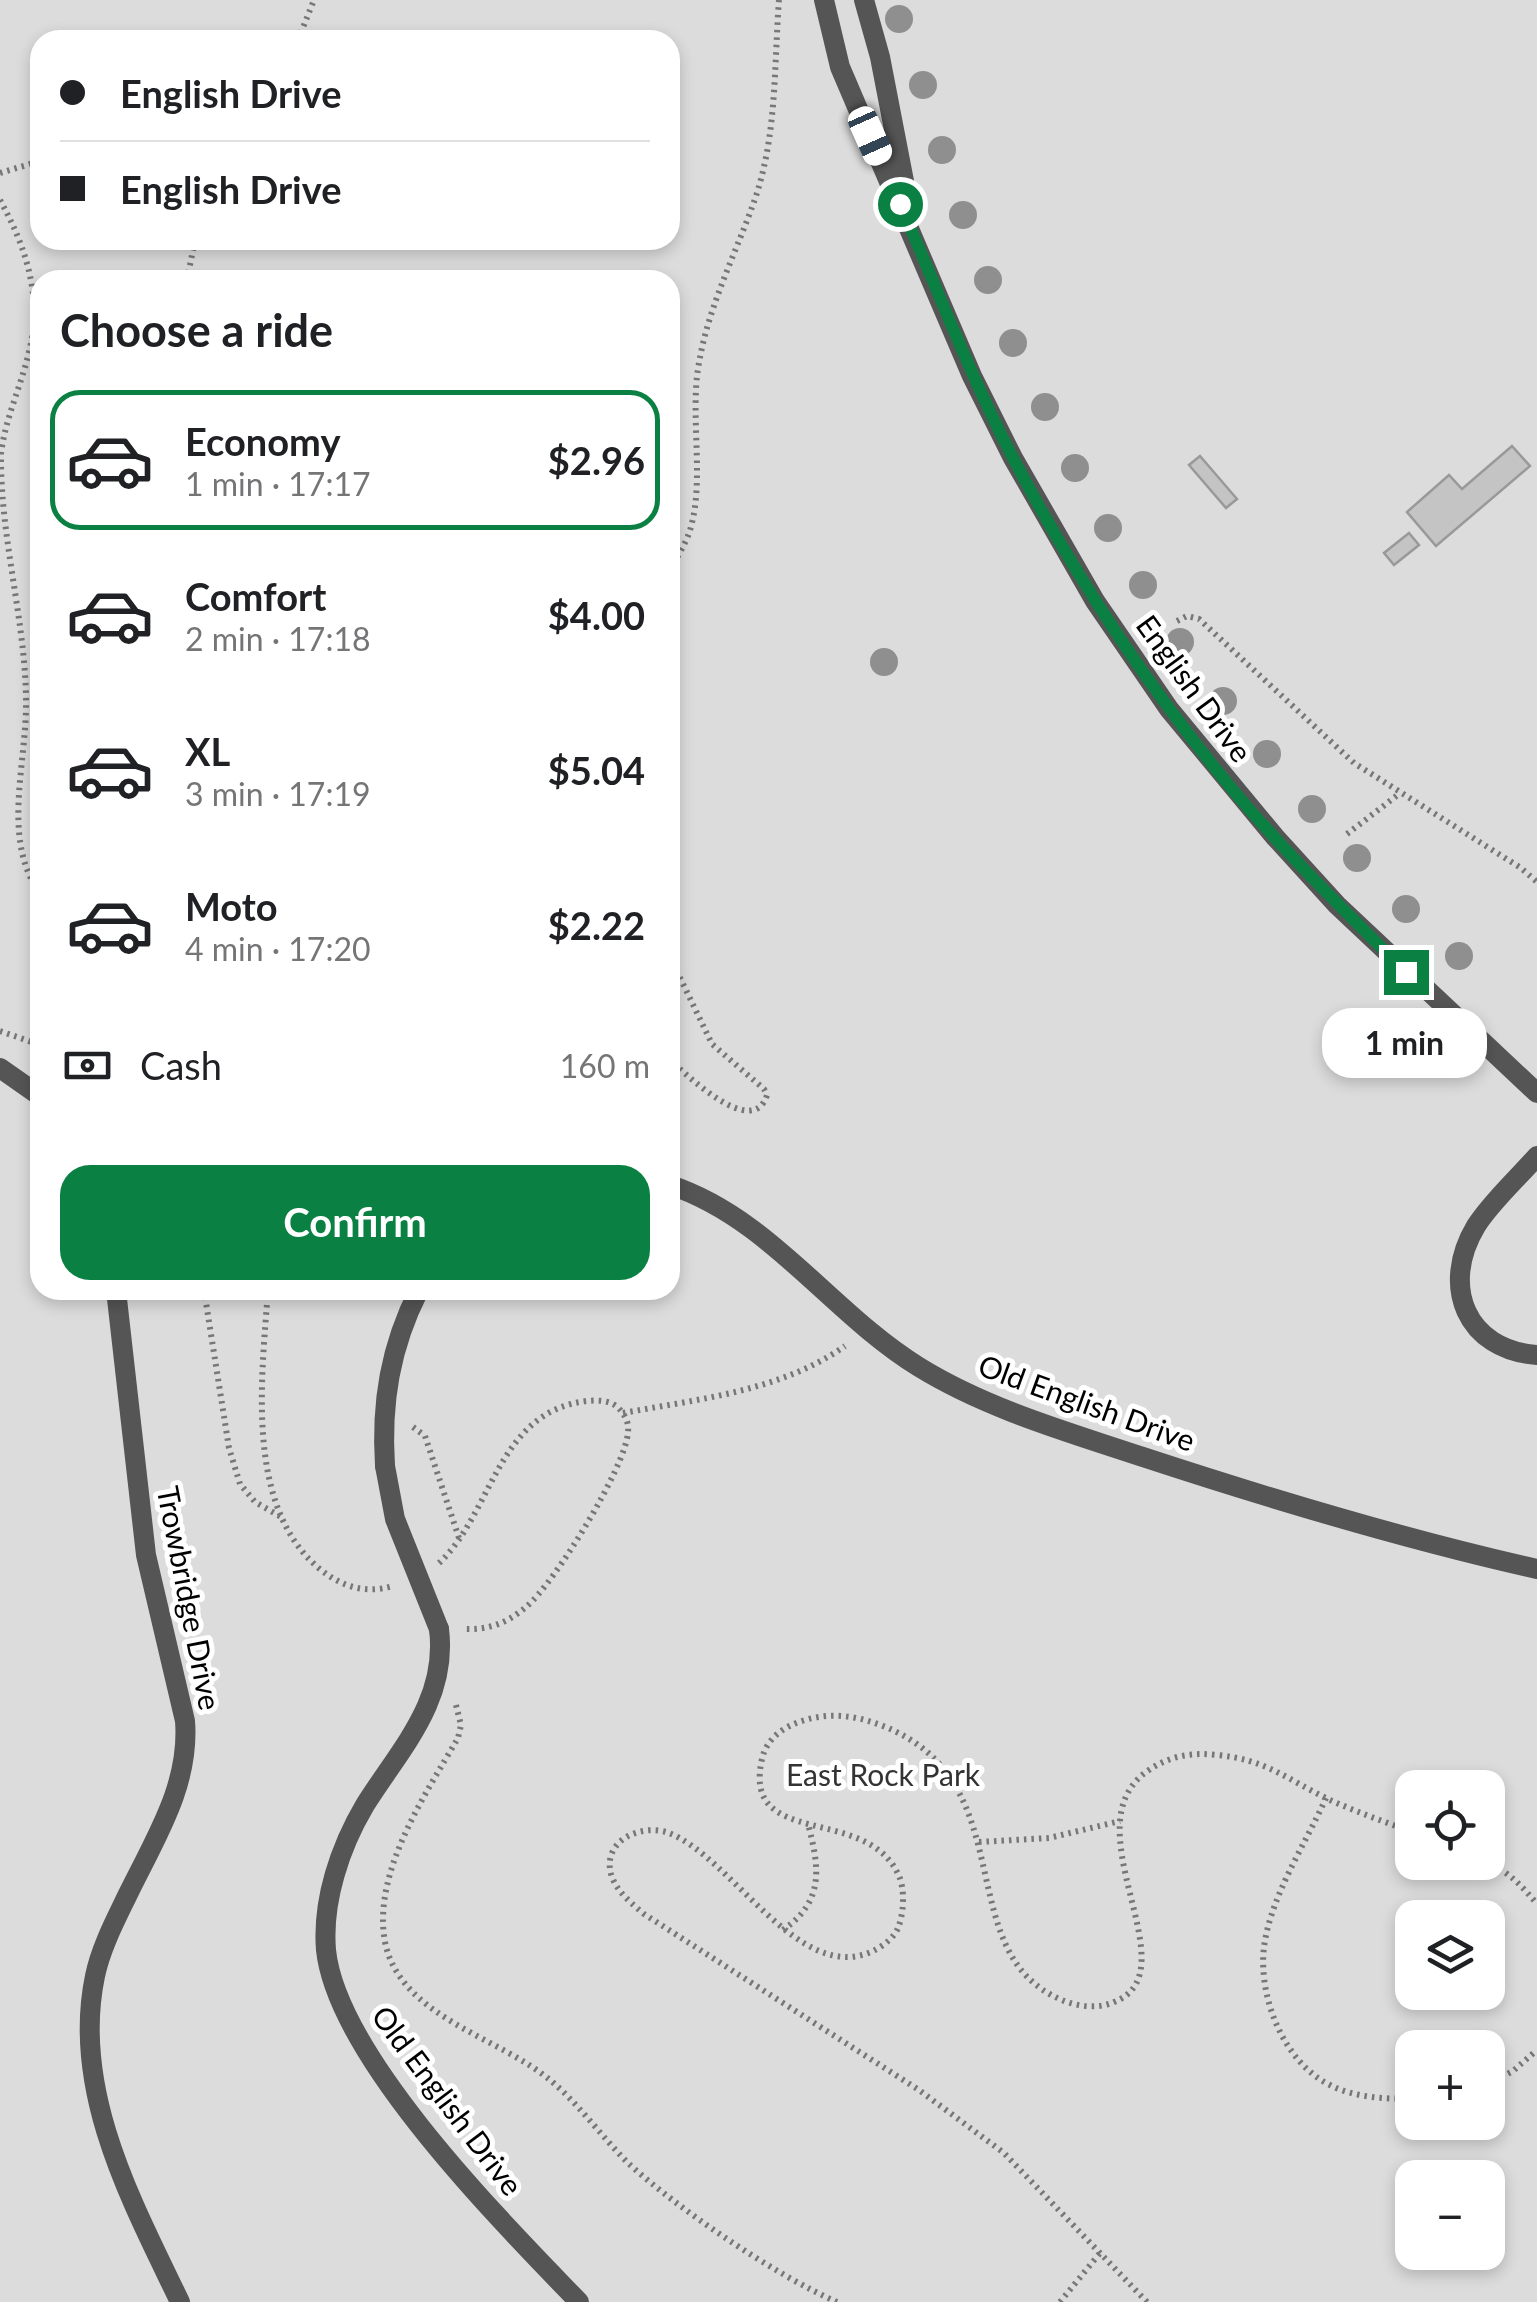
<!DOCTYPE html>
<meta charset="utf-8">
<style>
body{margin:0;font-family:Lato,sans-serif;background:#f2f2f2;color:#202124;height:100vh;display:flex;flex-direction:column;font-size:38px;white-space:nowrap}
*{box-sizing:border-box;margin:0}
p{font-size:32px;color:#757577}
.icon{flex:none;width:55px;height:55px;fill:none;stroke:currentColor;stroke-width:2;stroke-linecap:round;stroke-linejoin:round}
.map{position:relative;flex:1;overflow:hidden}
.panel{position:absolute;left:30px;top:270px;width:650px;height:1030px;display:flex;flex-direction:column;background:#fff;border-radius:30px;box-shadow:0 5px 15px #0003}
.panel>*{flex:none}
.banner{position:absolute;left:30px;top:30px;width:650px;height:220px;border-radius:30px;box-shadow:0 5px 15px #0003;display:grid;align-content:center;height:220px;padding:0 30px;background:#fff}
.buttons{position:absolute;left:1395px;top:1770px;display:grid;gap:20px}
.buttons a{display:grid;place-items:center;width:110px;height:110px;border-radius:20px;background:#fff;box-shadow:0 5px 15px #0003;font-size:50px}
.end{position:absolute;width:45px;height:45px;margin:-22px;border:12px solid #0b8043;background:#fff;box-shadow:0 0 0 5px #fff}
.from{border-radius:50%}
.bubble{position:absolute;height:70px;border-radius:30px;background:#fff;box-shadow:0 5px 15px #0003;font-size:32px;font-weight:700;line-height:70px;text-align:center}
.car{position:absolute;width:30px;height:60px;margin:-30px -15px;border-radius:12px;box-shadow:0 0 8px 2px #0007;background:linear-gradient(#fff 24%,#345 0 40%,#fff 0 76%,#345 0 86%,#fff 0)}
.banner b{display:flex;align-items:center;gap:35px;height:95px;font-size:38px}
.banner b+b{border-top:2px solid #e0e0e0}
.banner i{width:25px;height:25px;background:#202124}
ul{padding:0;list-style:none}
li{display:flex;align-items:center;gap:30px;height:140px;margin:0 20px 15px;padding:0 10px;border:5px solid transparent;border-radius:30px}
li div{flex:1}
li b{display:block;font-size:38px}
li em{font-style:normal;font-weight:700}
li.selected{border-color:#0b8043}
li>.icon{width:90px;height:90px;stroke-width:1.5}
h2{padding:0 30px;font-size:45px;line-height:120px}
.pay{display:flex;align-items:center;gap:25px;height:110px;padding:0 30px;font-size:38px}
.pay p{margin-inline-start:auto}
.action{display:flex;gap:20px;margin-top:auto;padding:20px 30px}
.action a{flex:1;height:115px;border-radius:30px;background:#0b8043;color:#fff;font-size:40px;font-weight:700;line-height:115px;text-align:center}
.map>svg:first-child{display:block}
.green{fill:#dcdcdc;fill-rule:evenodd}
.building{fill:#c4c4c4;stroke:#999;stroke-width:2.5}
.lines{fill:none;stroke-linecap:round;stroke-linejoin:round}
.path{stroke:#777;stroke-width:6;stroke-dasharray:2.5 5;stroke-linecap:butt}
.pedestrian{stroke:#555;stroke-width:20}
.minor{stroke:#555;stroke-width:20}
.pedestrian-bridge{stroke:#555;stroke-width:20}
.tree{fill:#8f8f8f}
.route{stroke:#0b8043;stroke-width:12}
.labels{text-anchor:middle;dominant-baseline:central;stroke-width:10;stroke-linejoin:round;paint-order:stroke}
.street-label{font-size:30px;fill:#000;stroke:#fff}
.park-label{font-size:30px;fill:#333;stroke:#fff}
</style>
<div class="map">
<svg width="1537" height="2302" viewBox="0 0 1537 2302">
<rect width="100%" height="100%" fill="#fff"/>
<path class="green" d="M0,0H1537V2302H0ZM40,40H670V240H40ZM40,280H670V1290H40ZM1412,1788H1488V1862H1412ZM1412,1918H1488V1992H1412ZM1412,2048H1488V2122H1412ZM1412,2178H1488V2252H1412Z"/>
<g class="building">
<polygon points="1512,446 1530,466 1436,546 1407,512 1449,475 1462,489"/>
<polygon points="1200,456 1237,499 1226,508 1189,465"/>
<polygon points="1409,533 1419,545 1394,565 1384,553"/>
</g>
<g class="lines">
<g class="path">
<polyline points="298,40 314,0"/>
<polyline points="0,173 40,161"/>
<path d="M0,200C26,247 43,298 29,352C21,386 5,419 1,454C0,535 24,615 26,695C28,762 0,837 40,894"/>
<polyline points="187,280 195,240"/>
<path d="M670,570C676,559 683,548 688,536C706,488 690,421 698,369C707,308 736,254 756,196C777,132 774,66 779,0"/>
<polyline points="1177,621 1187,616 1199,619 1354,763 1521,868 1537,882"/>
<polyline points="1347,834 1399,794"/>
<path d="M670,957L712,1044L764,1089L767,1095C753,1140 687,1075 670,1060"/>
<polyline points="0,1031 40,1045"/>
<polyline points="204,1290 229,1448 240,1484 255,1502 283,1518"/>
<path d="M268,1290C262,1376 244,1508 321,1570C343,1587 365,1594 393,1586"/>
<path d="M623,1413C699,1399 781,1391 845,1346"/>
<polyline points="413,1427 425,1436 459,1538"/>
<path d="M439,1563C493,1513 497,1411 587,1401C599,1400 613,1400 621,1411C626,1417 629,1424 628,1432C626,1467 554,1584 526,1607C507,1623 489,1630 464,1629"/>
<path d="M456,1705L461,1725L458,1738C425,1795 372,1873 385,1942C400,2017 499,2037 550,2080C579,2104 601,2136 628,2163C678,2209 775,2275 837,2302"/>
<path d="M1326,1798C1305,1845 1271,1895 1264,1947C1258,1996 1283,2062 1330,2085C1353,2097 1386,2100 1412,2098"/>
<polyline points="979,1842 1049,1838 1120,1821"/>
<path d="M1486,1862C1508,1871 1522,1886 1537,1904"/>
<path d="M783,1930C824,1901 820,1869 808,1824"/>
<polyline points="1488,2084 1513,2071 1537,2050"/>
<polyline points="1060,2302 1100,2253"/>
<path d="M1147,2302L1004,2153L919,2090L644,1914C631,1903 616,1891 611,1874C602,1840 642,1823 669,1833C733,1858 799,1986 873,1951C883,1946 894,1938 898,1928C904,1913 905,1890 899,1876C867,1803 741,1851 762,1759C767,1737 785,1726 805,1720C832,1712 858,1716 883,1726C1026,1782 948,1953 1062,2000C1078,2007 1099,2009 1114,2002C1194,1971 1066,1825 1149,1770C1170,1756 1191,1752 1216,1755C1266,1759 1288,1780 1330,1800C1357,1812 1385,1822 1412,1832"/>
</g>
<g class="pedestrian">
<polyline points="0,1068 40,1096"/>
<path d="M1537,1156C1517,1179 1492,1201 1476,1226C1440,1286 1466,1350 1537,1355"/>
<path d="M670,1185C770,1218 831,1313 919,1367C987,1409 1068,1432 1143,1457C1274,1500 1403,1539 1537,1569"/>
<path d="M116,1290L146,1555L185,1721C190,1784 156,1837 129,1892C116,1919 101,1947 95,1976C71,2091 132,2202 180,2302"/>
<path d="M385,1466C381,1403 390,1347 419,1290"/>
<path d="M439,1629C448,1701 400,1749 365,1805C340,1847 322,1901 326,1950C337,2057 504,2224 579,2302"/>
</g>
<g class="minor">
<polyline points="824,0 840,67 972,376 1013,458 1095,601 1169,709 1275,837 1337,905 1537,1093"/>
<polyline points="864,0 880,57 908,202"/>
</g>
<polyline class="pedestrian-bridge" points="385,1466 395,1519 439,1629"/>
</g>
<g class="tree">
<circle cx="899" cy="19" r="14"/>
<circle cx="923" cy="85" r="14"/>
<circle cx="942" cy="150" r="14"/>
<circle cx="963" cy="215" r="14"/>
<circle cx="988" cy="280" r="14"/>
<circle cx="1013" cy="343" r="14"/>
<circle cx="1045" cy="407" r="14"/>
<circle cx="1075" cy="468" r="14"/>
<circle cx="1108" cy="528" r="14"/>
<circle cx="1143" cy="585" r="14"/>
<circle cx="1180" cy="642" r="14"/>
<circle cx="884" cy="662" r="14"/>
<circle cx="1223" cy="701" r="14"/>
<circle cx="1267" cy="754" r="14"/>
<circle cx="1312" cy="809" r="14"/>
<circle cx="1357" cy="858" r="14"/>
<circle cx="1406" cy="909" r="14"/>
<circle cx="1459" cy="956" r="14"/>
</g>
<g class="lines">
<path class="route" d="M900,204C937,288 969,373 1011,454C1072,571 1145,683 1228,784C1283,851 1345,911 1406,972"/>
</g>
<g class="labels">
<g class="street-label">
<text transform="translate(1195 688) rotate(54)">English Drive</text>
<text transform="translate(1087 1402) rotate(20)">Old English Drive</text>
<text transform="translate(190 1598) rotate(79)">Trowbridge Drive</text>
<text transform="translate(448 2100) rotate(53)">Old English Drive</text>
</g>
<g class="park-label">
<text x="883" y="1774">East Rock Park</text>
</g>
</g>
</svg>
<div class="buttons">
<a><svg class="icon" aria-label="locate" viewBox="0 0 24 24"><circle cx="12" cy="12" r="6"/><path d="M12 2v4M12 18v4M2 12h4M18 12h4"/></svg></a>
<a><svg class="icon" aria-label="layers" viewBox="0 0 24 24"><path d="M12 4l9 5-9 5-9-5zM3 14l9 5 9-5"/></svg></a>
<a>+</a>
<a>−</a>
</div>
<i class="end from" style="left:900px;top:204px"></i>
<i class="end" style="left:1406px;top:972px"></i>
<div class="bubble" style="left:1322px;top:1008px;width:165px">1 min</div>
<i class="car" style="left:870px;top:136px;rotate:156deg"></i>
<div class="banner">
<b><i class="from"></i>English Drive</b>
<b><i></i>English Drive</b>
</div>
<section class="panel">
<h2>Choose a ride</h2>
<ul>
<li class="selected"><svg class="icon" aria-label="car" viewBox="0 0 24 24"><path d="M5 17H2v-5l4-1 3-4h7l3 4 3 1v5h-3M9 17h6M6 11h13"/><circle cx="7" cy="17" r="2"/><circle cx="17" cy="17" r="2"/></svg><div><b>Economy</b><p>1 min · 17:17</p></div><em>$2.96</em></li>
<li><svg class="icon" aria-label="car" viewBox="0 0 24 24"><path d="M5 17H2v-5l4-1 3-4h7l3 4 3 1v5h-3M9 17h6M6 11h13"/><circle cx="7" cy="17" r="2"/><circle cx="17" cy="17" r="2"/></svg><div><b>Comfort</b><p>2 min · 17:18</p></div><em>$4.00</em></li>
<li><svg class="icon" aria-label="car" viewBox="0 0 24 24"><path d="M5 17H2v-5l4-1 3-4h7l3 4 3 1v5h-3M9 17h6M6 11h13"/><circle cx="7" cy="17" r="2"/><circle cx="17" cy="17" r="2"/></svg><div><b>XL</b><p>3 min · 17:19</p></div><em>$5.04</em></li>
<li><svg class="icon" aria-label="car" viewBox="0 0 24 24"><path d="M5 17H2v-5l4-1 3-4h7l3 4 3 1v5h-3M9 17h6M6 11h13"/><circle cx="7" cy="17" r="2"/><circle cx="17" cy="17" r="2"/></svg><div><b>Moto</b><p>4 min · 17:20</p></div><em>$2.22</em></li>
</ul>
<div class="pay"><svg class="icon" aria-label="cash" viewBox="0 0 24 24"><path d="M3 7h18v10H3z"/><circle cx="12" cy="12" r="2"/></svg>Cash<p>160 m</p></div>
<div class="action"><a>Confirm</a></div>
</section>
</div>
